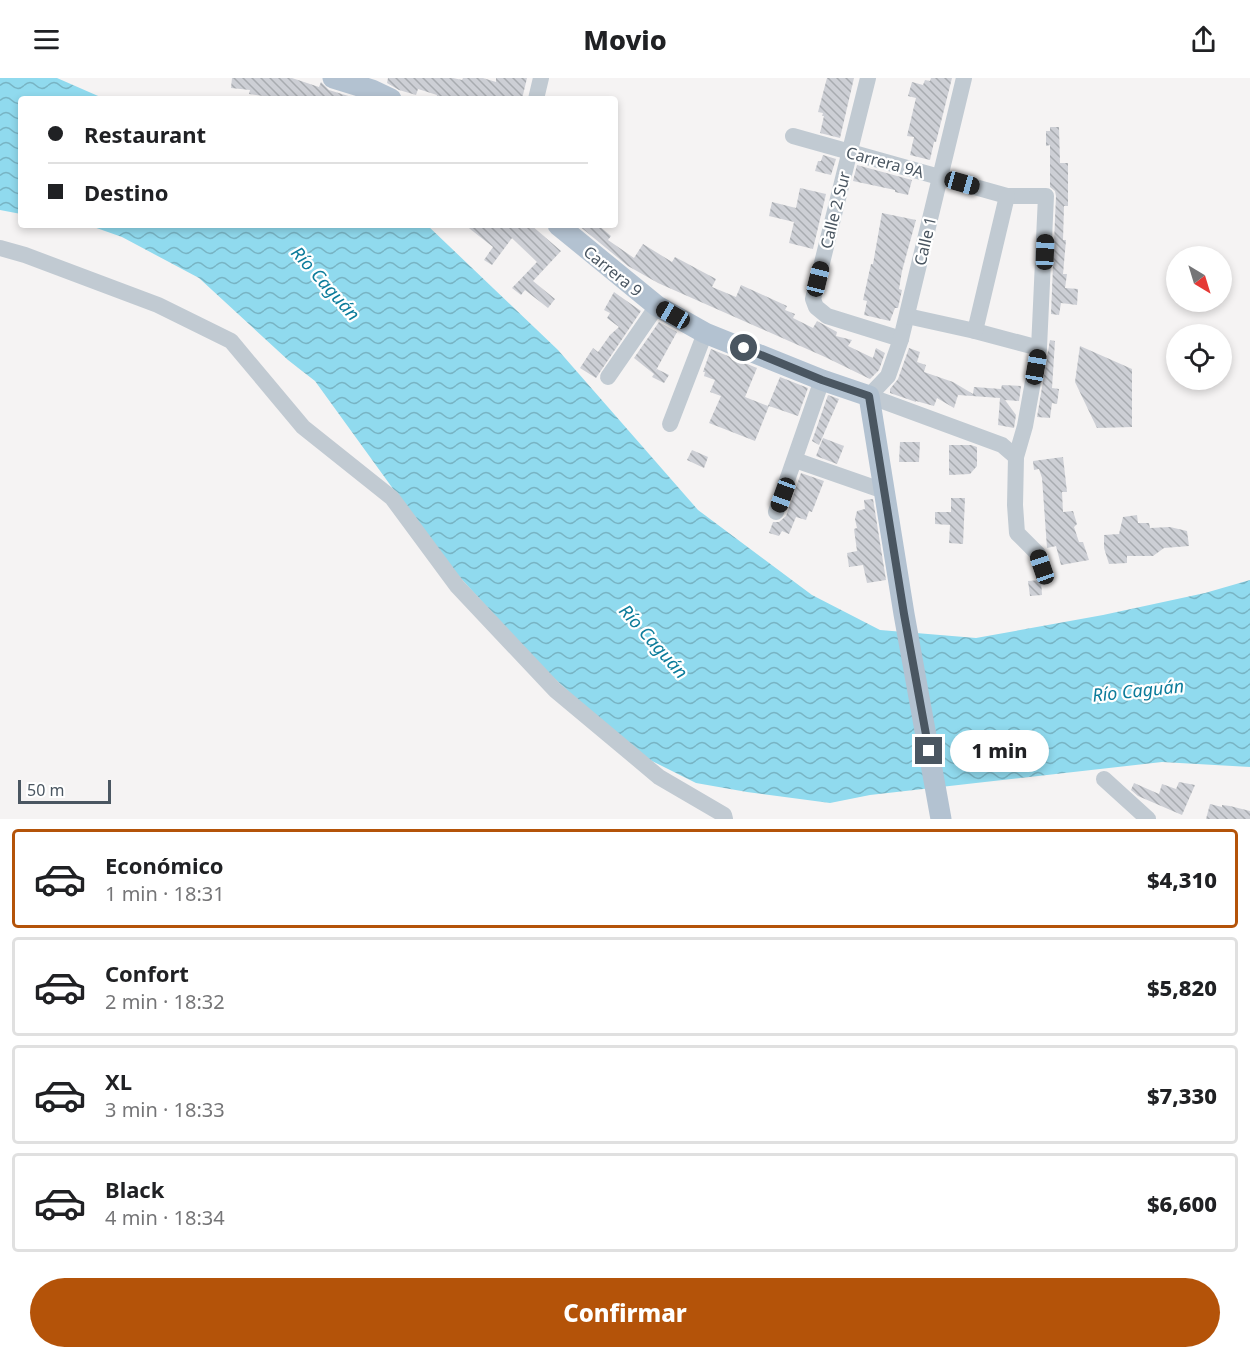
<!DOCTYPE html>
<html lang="es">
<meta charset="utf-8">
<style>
body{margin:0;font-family:"Noto Sans",sans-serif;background:#f6f6f6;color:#202124;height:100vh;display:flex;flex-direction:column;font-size:22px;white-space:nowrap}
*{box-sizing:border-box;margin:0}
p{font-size:20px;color:#757577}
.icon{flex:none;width:33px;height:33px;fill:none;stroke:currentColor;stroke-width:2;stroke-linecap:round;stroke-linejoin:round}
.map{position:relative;height:741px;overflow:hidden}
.sheet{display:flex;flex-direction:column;background:#fff;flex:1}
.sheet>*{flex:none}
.hud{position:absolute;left:18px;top:18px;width:600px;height:132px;border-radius:6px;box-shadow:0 3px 9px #0003;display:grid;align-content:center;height:132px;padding:0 30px;background:#fff}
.needle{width:39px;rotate:142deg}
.tools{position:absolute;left:1166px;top:168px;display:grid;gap:12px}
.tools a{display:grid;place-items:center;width:66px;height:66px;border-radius:50%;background:#fff;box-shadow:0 3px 9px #0003;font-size:30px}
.scale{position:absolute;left:18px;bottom:15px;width:93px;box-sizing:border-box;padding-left:6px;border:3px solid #4a5661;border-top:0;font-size:16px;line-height:21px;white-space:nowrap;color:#4a5661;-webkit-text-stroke:4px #fff;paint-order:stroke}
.end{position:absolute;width:27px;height:27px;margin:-14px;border:8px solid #4a5661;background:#fff;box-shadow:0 0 0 3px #fff}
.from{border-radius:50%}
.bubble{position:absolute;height:42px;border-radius:21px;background:#fff;box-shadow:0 3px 9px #0003;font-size:20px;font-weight:800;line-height:42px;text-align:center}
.car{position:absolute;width:18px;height:36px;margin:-18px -9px;border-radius:8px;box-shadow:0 0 4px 2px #0007;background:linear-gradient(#222 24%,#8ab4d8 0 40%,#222 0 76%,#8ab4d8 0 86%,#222 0)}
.hud b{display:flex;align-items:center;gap:21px;height:57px;font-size:22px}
.hud b+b{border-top:2px solid #e0e0e0}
.hud i{width:15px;height:15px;background:#202124}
ul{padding:10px 0 0;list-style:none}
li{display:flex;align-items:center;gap:18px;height:99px;margin:0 12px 9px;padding:0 18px;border:3px solid #e0e0e0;border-radius:6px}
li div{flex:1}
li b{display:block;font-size:22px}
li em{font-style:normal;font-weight:800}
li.on{border-color:#b45309}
li>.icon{width:54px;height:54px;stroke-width:1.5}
.action{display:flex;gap:12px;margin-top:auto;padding:12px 30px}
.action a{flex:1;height:69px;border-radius:36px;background:#b45309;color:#fff;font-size:24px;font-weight:800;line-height:69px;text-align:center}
header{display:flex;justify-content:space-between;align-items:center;height:78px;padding:0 30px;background:#fff;font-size:27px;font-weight:800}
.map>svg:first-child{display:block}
.water{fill:url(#water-waves)}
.building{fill:url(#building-back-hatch)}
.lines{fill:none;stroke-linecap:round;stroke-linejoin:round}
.minor{stroke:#c1cad2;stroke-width:16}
.major{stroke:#b3c2d1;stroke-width:21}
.route{stroke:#4a5661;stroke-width:8}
.labels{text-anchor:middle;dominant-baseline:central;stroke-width:4.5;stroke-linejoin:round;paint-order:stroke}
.street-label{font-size:16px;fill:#4a5661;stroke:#fff}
.water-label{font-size:18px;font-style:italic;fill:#0c7c9b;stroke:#fff}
</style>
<header><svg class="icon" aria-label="menu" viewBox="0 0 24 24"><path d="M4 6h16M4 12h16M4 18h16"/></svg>Movio<svg class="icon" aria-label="share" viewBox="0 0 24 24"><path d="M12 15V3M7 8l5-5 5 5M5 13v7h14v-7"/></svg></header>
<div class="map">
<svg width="1250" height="741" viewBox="0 0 1250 741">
<defs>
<pattern id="water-waves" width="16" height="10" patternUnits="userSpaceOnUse" patternTransform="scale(1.5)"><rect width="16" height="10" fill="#90daee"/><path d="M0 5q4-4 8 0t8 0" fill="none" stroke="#78b4c4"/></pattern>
<pattern id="building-back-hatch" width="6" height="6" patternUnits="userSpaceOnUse" patternTransform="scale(1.5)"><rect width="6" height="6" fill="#cdcfd5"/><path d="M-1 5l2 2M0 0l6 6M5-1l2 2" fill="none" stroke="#a8abb0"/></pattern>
</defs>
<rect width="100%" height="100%" fill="#f5f3f3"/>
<g class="water">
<polygon points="0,0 57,0 105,21 21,21 21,136 0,132"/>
<polygon points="88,147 427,147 558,272 698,432 812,517 880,552 976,560 1103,537 1205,515 1250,502 1250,689 1162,684 870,717 830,725 747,714 696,705 646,680 600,643 537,584 446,484 315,303 288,282 199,200 122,159"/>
</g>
<g class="building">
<polygon points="232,0 292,0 319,9 321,4 329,12 358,21 283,21 256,17 249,16 250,12 231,10"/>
<polygon points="388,0 453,0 462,2 463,0 483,0 496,4 496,0 527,0 522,21 436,21 437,17 418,11 416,17 399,12 387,5"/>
<polygon points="827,0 854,0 840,60 820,55 824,38 822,38 823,35 818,34"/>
<polygon points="931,0 952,0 936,64 934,64 930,82 910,77 914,59 907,58 916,20 908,18 912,4 923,7 925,2 930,3"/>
<polygon points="1050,49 1059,49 1060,85 1068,85 1068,128 1064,128 1063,162 1066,162 1063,196 1067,196 1065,210 1078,211 1077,227 1061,225 1059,237 1051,236 1056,118 1055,113 1050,109 1050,67 1046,68 1046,53 1050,53"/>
<polygon points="823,77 836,81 831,97 815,93 818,83 821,83"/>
<polygon points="857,87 912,102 908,117 895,114 895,112 853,103"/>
<polygon points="800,110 826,116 813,171 789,165 794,144 769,138 772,124 796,130"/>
<polygon points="882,135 916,142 902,193 899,211 902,212 898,230 895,230 890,243 864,237 867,223 863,222 871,186 873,186"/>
<polygon points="465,147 531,147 561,173 533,203 555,221 548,230 525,212 521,217 512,210 537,184 512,160 492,187 484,182 493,169"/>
<polygon points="578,147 598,147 611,158 608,162 634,180 643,166 672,184 675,179 716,201 712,209 736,219 741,207 787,228 785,232 795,236 793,240 813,250 817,243 837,254 836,258 852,262 848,268 873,280 876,270 885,275 879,292 870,301 825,279 658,205 628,188"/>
<polygon points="614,214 641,233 596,300 580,290 593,270 598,274 610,257 619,249 607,240 610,235 604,232"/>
<polygon points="659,244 677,254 655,294 657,291 669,297 664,305 652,299 654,296 634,280"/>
<polygon points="1050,262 1055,263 1052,310 1059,311 1057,326 1052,325 1050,340 1037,339"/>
<polygon points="1080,268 1132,291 1132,349 1097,350 1075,304"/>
<polygon points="909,270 920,274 917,284 926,287 924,294 953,304 973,316 974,309 1001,311 1002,307 1021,308 1019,323 1005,322 1016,337 1014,350 998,347 1000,320 958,317 954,330 937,320 934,328 916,323 916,324 890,315 890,311 898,301"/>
<polygon points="711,271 757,290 745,319 768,328 780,299 808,310 798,338 769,328 755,363 709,345 721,318 710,314 715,302 704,298 705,294 703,294"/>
<polygon points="828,317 839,321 819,367 812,363"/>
<polygon points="823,360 844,368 837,386 816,378"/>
<polygon points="900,364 920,364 919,384 899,384"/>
<polygon points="949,367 971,367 977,369 977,388 970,396 949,397"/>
<polygon points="692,372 708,379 704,390 687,382"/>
<polygon points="1063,379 1067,414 1062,414 1063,434 1073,433 1077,446 1074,449 1079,464 1083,464 1089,482 1061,487 1056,468 1047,470 1042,400 1039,391 1034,392 1033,383"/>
<polygon points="801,395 824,403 812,434 809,433 806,442 796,439 789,456 782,453 779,458 769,455 773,444 779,444 786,438"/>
<polygon points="951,420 965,420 963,466 949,465 950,447 935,446 935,434 951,434"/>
<polygon points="873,421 886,502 867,505 863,487 849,489 847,475 857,473 854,451 857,450 855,441 857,433 865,431 864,422"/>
<polygon points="1137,437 1138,445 1149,445 1150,450 1170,449 1187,453 1189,468 1164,470 1153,478 1127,478 1127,485 1109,486 1104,470 1104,457 1119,456 1123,439"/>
<polygon points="1041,502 1042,517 1030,518 1028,503"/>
<polygon points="1179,704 1195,707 1182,737 1138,718 1131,712 1134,705 1159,716 1162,706 1176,711"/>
<polygon points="1210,726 1222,729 1222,727 1230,728 1250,733 1250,741 1206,741"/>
</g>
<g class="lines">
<g class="minor">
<polyline points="868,0 813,221 816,229 827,238 901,261"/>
<polyline points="964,0 901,261 888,298 869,318 1002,367 1016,379"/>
<polyline points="536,21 541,0"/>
<polyline points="793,58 1007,118 1046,118 1039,270 1025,348 1016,379 1015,427 1017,455 1038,476 1042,489"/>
<polyline points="0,170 25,177 158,227 231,263 303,349 392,420 457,508 555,612 659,699 724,737 725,741"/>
<polyline points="907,238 975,253 1039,270"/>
<polyline points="975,253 1007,118"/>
<polyline points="608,299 657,228"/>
<polyline points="670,346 705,255"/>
<polyline points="795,382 884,413"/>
<polyline points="776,434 822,302"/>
<polyline points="1104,701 1148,741"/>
</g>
<g class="major">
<polyline points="333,0 372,12 391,21"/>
<polyline points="558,147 657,228 705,255 822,302 869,318 904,536 941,741"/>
</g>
</g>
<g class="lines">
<polyline class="route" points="744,270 822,302 869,318 904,536 929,673"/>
</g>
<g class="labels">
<g class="street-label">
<text transform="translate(885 84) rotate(15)">Carrera 9A</text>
<text transform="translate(835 132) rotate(-76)">Calle 2 Sur</text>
<text transform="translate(925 163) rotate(-77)">Calle 1</text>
<text transform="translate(613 193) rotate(39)">Carrera 9</text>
</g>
<g class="water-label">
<text transform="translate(326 205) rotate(48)">Río Caguán</text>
<text transform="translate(654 563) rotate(48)">Río Caguán</text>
<text transform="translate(1138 612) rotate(-6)">Río Caguán</text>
</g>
</g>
</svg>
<div class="tools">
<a><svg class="needle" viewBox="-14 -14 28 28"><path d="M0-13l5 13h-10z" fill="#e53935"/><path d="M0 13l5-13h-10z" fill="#757577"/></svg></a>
<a><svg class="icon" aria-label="locate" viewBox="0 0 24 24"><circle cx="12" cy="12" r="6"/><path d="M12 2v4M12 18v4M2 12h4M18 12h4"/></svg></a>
</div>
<div class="scale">50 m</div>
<i class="end from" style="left:744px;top:270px"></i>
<i class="end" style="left:929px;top:673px"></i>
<div class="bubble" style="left:950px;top:652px;width:99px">1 min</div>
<i class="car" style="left:962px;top:105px;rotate:106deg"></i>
<i class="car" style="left:1045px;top:174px;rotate:2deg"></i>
<i class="car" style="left:818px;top:201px;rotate:14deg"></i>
<i class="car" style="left:673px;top:237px;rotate:300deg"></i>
<i class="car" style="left:1036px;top:289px;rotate:10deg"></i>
<i class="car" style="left:783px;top:417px;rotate:200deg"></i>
<i class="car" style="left:1042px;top:489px;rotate:341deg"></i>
<div class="hud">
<b><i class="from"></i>Restaurant</b>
<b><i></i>Destino</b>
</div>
</div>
<section class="sheet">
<ul>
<li class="on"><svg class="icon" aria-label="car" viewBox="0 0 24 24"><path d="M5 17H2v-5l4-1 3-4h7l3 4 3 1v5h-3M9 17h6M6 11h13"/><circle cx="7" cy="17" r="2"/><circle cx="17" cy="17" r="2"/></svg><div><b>Económico</b><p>1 min · 18:31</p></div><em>$4,310</em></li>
<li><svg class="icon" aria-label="car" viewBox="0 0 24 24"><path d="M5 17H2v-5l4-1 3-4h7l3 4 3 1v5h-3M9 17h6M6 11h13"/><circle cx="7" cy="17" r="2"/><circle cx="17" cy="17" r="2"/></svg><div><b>Confort</b><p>2 min · 18:32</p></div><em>$5,820</em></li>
<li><svg class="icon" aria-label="car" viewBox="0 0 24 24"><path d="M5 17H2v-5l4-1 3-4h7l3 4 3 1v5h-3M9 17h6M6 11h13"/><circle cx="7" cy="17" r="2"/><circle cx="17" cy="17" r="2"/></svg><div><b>XL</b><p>3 min · 18:33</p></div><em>$7,330</em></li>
<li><svg class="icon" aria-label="car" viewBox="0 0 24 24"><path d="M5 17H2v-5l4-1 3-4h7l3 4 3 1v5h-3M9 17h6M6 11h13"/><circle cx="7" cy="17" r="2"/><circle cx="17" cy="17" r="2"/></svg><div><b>Black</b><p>4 min · 18:34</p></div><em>$6,600</em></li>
</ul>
<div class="action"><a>Confirmar</a></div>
</section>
